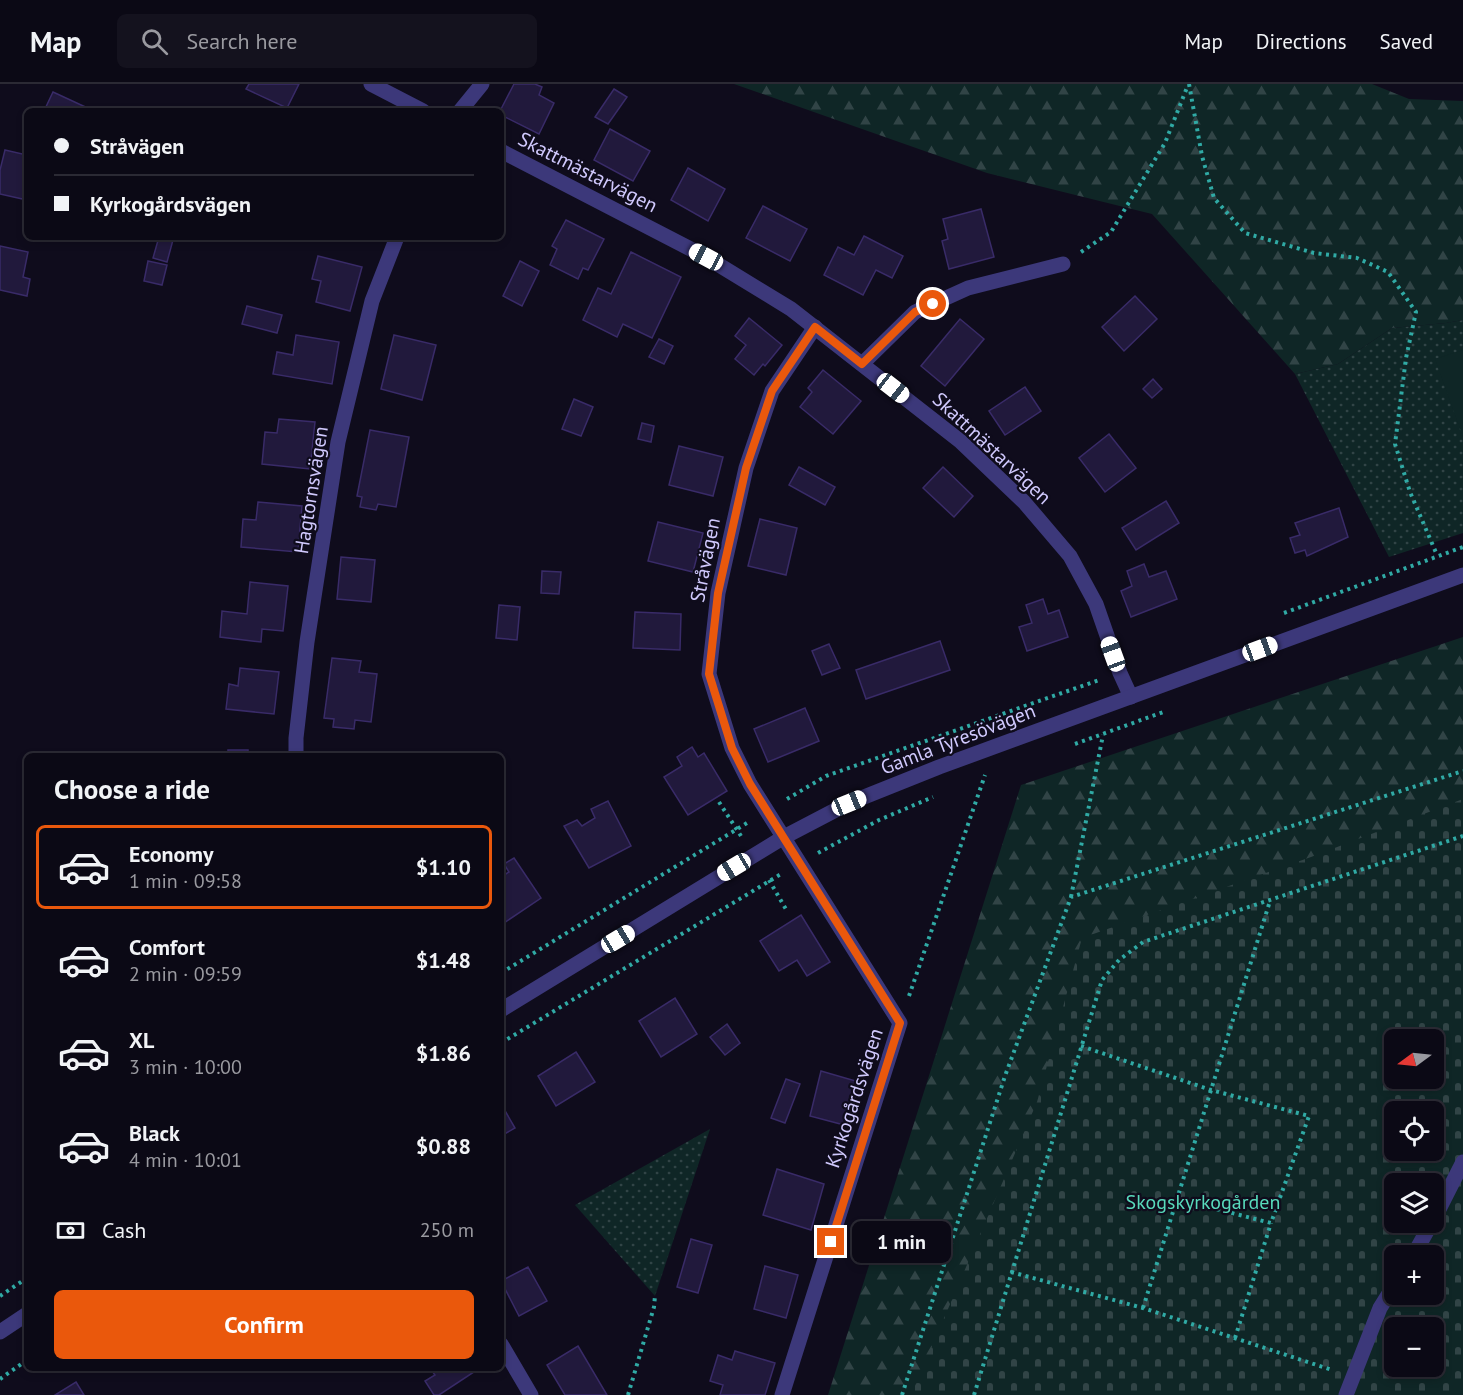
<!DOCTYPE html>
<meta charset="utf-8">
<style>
body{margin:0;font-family:"PT Sans",sans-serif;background:#14121e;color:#f1f3f6;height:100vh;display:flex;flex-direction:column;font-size:22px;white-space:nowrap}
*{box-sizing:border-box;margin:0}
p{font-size:20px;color:#9a9aa0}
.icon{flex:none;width:33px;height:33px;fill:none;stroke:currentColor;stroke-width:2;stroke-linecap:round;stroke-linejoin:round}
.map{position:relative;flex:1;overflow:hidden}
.sheet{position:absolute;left:24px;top:669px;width:480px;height:618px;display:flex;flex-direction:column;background:#0b0915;border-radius:9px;box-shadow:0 3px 9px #0003,0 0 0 2px #2b2a34}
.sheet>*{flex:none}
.top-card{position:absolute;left:24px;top:24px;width:480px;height:132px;border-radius:9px;box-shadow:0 3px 9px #0003,0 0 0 2px #2b2a34;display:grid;align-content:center;height:132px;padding:0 30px;background:#0b0915}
.needle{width:39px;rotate:255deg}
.controls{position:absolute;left:1384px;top:945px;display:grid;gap:12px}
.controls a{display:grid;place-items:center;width:60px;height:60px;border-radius:9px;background:#0b0915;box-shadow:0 3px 9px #0003,0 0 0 2px #2b2a34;font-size:30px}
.end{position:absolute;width:27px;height:27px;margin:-14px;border:8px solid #ea580c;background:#fff;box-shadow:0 0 0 3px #fff}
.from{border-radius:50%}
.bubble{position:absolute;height:42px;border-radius:9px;background:#0b0915;box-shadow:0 3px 9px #0003,0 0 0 2px #2b2a34;font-size:20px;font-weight:700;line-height:42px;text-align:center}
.car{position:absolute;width:18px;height:36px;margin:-18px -9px;border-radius:8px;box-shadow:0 0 4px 2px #0007;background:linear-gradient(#fff 24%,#345 0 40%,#fff 0 76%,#345 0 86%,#fff 0)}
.top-card b{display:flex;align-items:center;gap:21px;height:57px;font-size:22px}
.top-card b+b{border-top:2px solid #2b2a34}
.top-card i{width:15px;height:15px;background:#f1f3f6}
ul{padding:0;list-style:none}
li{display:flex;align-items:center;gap:18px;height:84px;margin:0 12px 9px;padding:0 18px;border:3px solid transparent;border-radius:9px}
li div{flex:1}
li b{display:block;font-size:22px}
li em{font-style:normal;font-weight:700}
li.on{border-color:#ea580c}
li>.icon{width:54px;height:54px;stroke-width:1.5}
h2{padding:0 30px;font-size:27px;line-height:72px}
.pay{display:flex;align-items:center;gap:15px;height:66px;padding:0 30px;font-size:22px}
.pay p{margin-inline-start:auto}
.action{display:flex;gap:12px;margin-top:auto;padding:12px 30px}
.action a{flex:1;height:69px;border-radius:9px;background:#ea580c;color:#fff;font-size:24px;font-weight:700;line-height:69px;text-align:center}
header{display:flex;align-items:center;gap:36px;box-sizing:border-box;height:84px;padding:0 30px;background:#0b0915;border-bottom:2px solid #2b2a34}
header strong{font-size:28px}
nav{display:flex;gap:33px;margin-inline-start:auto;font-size:21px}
.search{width:420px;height:54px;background:#14121e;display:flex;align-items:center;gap:15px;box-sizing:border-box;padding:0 21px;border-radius:9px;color:#9a9aa0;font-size:22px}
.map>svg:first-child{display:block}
.green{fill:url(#green-dots)}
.forest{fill:url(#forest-firs);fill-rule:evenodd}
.cemetery{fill:url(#cemetery-stones);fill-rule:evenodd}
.pitch{fill:#0f2626}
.building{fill:#21193c;stroke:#392b68;stroke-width:1.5}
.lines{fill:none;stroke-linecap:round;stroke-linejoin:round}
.path{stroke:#30aaa5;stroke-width:4;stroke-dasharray:3 4.5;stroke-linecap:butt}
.minor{stroke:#3c387a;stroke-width:15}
.route{stroke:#ea580c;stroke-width:8}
.labels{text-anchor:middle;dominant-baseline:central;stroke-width:4.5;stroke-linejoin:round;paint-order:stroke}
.street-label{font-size:20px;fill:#d0c9fd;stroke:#0f0c1c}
.park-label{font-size:20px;fill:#58dabc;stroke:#0f0c1c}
</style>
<header>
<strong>Map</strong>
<div class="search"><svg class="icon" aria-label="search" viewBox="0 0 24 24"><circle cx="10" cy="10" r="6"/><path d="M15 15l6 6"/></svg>Search here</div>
<nav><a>Map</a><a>Directions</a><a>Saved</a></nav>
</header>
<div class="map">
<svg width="1463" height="1311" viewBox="0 0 1463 1311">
<defs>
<pattern id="green-dots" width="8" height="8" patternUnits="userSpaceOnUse" patternTransform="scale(1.5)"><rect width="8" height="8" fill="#0f2626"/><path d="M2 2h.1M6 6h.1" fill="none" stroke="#314446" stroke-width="1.8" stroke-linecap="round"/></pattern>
<pattern id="forest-firs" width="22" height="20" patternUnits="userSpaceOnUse" patternTransform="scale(1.5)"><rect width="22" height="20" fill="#0f2626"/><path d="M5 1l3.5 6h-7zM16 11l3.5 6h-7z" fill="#314446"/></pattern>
<pattern id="cemetery-stones" width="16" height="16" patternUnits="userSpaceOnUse" patternTransform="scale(1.5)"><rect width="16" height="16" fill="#0f2626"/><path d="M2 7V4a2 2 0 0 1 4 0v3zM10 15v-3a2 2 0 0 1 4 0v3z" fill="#314446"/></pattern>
</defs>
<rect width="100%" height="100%" fill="#0f0c1c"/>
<g class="green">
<polygon points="1463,236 1463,449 1389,473 1295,290 1338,280 1392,244 1446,239"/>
<polygon points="710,1045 655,1212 575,1121"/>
</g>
<g class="forest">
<polygon points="734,0 1372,0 1409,15 1463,17 1463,236 1446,239 1392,244 1338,280 1295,290 1152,130 987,89"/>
<path d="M1463,553V1311H828L1021,701ZM1395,956H1434V994H1395ZM1395,1028H1434V1066H1395ZM1395,1100H1434V1138H1395ZM1395,1172H1434V1210H1395ZM1395,1244H1434V1282H1395Z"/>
</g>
<path class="cemetery" d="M1463,715V1311H911L1037,1018L1082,854L1311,773ZM1395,956H1434V994H1395ZM1395,1028H1434V1066H1395ZM1395,1100H1434V1138H1395ZM1395,1172H1434V1210H1395ZM1395,1244H1434V1282H1395Z"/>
<polygon class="pitch" points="1463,266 1463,353 1435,275"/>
<g class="building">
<polygon points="249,0 299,0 287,24 246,5"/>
<polygon points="514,0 535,0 542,3 539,11 554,19 539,50 501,31 500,27"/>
<polygon points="614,5 627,13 608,40 595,33"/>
<polygon points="53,8 92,26 91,27 44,27"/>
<polygon points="610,45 650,67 633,97 594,76"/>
<polygon points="5,66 27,71 27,116 0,110 0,86"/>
<polygon points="688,84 725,105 708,137 671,116"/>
<polygon points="763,122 807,145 790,177 746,154"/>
<polygon points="981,125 994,173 949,185 942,157 948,155 943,135"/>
<polygon points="566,136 604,155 588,186 583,184 578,195 550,181 557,165 552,162"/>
<polygon points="864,152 903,172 892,194 876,186 863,211 824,191 838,163 854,171"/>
<polygon points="159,153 173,156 167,178 153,174"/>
<polygon points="0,162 28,168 23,193 30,195 27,212 0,206"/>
<polygon points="631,168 681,193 652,254 623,240 617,253 583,236 598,204 611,210"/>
<polygon points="318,172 362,183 350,227 316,218 321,197 312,195"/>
<polygon points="148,177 167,181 162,201 144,197"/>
<polygon points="520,177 539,187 522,222 503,212"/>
<polygon points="1135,212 1157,235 1124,267 1102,243"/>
<polygon points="247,222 282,231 277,249 242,240"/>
<polygon points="749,234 782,261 765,282 763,280 754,291 735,275 746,261 735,252"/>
<polygon points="960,235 984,255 945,302 921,282"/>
<polygon points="296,251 339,258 332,300 273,290 277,268 293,271"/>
<polygon points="394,251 436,261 422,316 381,305"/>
<polygon points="659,255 673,262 664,280 649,273"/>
<polygon points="823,286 861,317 833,350 800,323 812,308 808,304"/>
<polygon points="1153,295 1162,305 1152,314 1143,305"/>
<polygon points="1025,303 1041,327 1005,351 989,327"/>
<polygon points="574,315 593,323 581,352 562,345"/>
<polygon points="279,335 315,338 310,385 262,380 265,348 277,349"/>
<polygon points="642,339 654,342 651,358 638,355"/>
<polygon points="370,346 409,353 396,423 378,420 376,426 360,423 362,413 357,412"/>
<polygon points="1109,350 1136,384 1105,408 1079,374"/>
<polygon points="679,362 723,373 713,412 669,401"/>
<polygon points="799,383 835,403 825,421 789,401"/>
<polygon points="943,383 973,412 954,433 923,404"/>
<polygon points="1166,417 1179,439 1136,466 1122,444"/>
<polygon points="258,418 302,422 298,468 241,463 243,435 256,436"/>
<polygon points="1339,424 1348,453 1307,472 1305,466 1295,469 1290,454 1300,451 1295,439"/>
<polygon points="760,435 797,444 786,491 748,482"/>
<polygon points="658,438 703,449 693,488 648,477"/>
<polygon points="341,473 375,476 371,518 337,515"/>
<polygon points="1144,480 1149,493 1166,487 1177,515 1131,533 1121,507 1132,502 1127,487"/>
<polygon points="542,487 561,488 559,510 541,509"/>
<polygon points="250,498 288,502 283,547 262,545 261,558 220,553 222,527 247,530"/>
<polygon points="1043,515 1048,530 1059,526 1068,553 1027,567 1019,543 1032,539 1026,521"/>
<polygon points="499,521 520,523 517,556 496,554"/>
<polygon points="635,528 681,530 680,566 633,564"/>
<polygon points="940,557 950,586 866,615 856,586"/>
<polygon points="829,560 840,584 822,591 812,567"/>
<polygon points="332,574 361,577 359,588 377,590 371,638 355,636 354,645 333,643 334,635 324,634"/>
<polygon points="240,584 279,588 274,630 226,625 229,600 238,602"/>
<polygon points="805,624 819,657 768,678 754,645"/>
<polygon points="692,663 698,673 704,669 727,707 688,731 664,693 682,682 677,673"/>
<polygon points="228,666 248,666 248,672 269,672 228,672"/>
<polygon points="608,717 631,762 589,784 564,742 577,736 582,742 595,734 591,725"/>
<polygon points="514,774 541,814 501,841 501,793 509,788 504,780"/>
<polygon points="801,831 830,878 807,892 797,876 779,887 760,857"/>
<polygon points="675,914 697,950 661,973 639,937"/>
<polygon points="727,940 740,959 725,971 710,953"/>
<polygon points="576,968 595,998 556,1022 538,992"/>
<polygon points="821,987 859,998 848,1042 810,1032"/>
<polygon points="786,995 800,1000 785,1039 771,1034"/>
<polygon points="504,1025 515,1044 501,1052 501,1027"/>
<polygon points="777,1085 824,1100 811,1146 763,1131"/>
<polygon points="691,1155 712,1161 698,1209 677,1203"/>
<polygon points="765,1182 798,1191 786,1234 754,1225"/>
<polygon points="528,1183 547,1217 519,1232 501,1197"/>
<polygon points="578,1262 607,1311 565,1311 547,1281"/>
<polygon points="735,1267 775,1279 765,1311 720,1311 723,1301 710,1297 718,1271 732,1276"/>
<polygon points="430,1284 480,1284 439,1311 434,1311 425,1297 435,1291"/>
<polygon points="76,1298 84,1311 55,1311"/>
</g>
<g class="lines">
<g class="path">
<polyline points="1189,0 1202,72 1214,114 1245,149 1314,169 1357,174 1388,188 1416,228 1406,274 1395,360 1410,408 1437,471"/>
<polyline points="1081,168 1111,148 1165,59 1188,1"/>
<polyline points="1284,529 1463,463"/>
<polyline points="1075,660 1166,627"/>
<polyline points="787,715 826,692 1099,596"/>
<polyline points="719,718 741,752"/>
<polyline points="818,769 879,736 933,713"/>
<polyline points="769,796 787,827"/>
<polyline points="1071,813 1103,651"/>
<polyline points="501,889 747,739"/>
<polyline points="909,912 985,691"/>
<polyline points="501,959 781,790"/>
<polyline points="1081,962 1211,1006 1309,1032 1271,1139 1177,1115"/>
<polyline points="1011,1188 1143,1224 1332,1286"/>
<polyline points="0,1212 27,1194"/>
<polyline points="1143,1224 1270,817"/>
<polyline points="1235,1254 1271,1139"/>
<polyline points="0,1295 27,1276"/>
<polyline points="628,1311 654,1223 655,1212"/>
<polyline points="902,1311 1005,992 1071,813 1463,687"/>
<polyline points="974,1311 1102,896 1119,876 1143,858 1463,752"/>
</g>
<g class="minor">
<polyline points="371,0 423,27"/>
<polyline points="460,27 482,0"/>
<polyline points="501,67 706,173 791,225 960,357 1024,418 1070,472 1096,520 1120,589 1131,613"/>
<polyline points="862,280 915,228 968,204 1063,180"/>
<polyline points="296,672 296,654 307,558 338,358 372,217 397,153"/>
<polyline points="501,926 784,753 849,719 939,683 1463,491"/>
<polyline points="1434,1135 1463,1078"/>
<polyline points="1413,1172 1432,1138"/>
<polyline points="0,1248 27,1230"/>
<polyline points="501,1260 531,1311"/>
<polyline points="782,1311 900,939 750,700 732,664 709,590 718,509 746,384 772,307 815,243"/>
<polyline points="1346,1311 1380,1224 1395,1200"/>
</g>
</g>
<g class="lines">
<polyline class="route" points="831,1158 900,939 750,700 732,664 709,590 718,509 746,384 772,307 815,243 862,280 915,228 933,220"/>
</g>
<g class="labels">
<g class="street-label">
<text transform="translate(588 88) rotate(27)">Skattmästarvägen</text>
<text transform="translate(992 364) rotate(43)">Skattmästarvägen</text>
<text transform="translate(311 406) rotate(-81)">Hagtornsvägen</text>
<text transform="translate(705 476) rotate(-79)">Stråvägen</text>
<text transform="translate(958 655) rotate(-21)">Gamla Tyresövägen</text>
<text transform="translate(854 1014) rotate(-72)">Kyrkogårdsvägen</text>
</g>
<g class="park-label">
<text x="1203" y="1118">Skogskyrkogården</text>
</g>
</g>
</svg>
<div class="controls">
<a><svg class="needle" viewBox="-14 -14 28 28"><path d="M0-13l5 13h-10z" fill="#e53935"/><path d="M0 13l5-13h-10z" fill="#9a9aa0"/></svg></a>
<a><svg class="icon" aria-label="locate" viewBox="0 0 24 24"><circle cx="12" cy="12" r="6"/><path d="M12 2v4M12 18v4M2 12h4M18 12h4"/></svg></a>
<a><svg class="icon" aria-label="layers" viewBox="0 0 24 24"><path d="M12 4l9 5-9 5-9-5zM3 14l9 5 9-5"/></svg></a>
<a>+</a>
<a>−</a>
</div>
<i class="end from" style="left:933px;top:220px"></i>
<i class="end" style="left:831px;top:1158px"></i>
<div class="bubble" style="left:852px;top:1137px;width:99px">1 min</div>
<i class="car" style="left:706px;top:173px;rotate:298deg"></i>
<i class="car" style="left:893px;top:304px;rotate:128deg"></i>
<i class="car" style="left:1260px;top:565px;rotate:70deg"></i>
<i class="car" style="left:1113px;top:570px;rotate:340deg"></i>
<i class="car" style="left:849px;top:719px;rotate:68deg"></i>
<i class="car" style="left:734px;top:783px;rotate:239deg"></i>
<i class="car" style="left:618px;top:855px;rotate:59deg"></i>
<div class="top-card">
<b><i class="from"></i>Stråvägen</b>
<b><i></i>Kyrkogårdsvägen</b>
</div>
<section class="sheet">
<h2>Choose a ride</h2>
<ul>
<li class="on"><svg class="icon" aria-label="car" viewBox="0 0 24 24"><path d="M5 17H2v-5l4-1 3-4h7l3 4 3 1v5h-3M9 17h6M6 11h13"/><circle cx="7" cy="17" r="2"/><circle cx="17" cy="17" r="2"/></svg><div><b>Economy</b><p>1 min · 09:58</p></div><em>$1.10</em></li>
<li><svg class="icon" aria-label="car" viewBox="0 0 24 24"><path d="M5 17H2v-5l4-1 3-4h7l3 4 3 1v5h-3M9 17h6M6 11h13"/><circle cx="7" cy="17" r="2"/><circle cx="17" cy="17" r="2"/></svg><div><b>Comfort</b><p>2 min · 09:59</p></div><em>$1.48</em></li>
<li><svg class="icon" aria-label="car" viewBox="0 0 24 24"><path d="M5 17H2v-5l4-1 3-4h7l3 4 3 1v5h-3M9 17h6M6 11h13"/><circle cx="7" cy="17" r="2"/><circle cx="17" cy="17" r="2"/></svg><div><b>XL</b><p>3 min · 10:00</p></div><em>$1.86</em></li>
<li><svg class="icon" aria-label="car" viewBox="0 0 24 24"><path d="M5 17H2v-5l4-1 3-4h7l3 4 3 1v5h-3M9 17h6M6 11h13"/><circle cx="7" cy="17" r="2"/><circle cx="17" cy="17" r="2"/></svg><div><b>Black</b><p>4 min · 10:01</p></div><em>$0.88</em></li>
</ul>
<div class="pay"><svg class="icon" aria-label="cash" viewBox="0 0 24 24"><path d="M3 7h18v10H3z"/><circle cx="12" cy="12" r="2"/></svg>Cash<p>250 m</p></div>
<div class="action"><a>Confirm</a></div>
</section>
</div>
